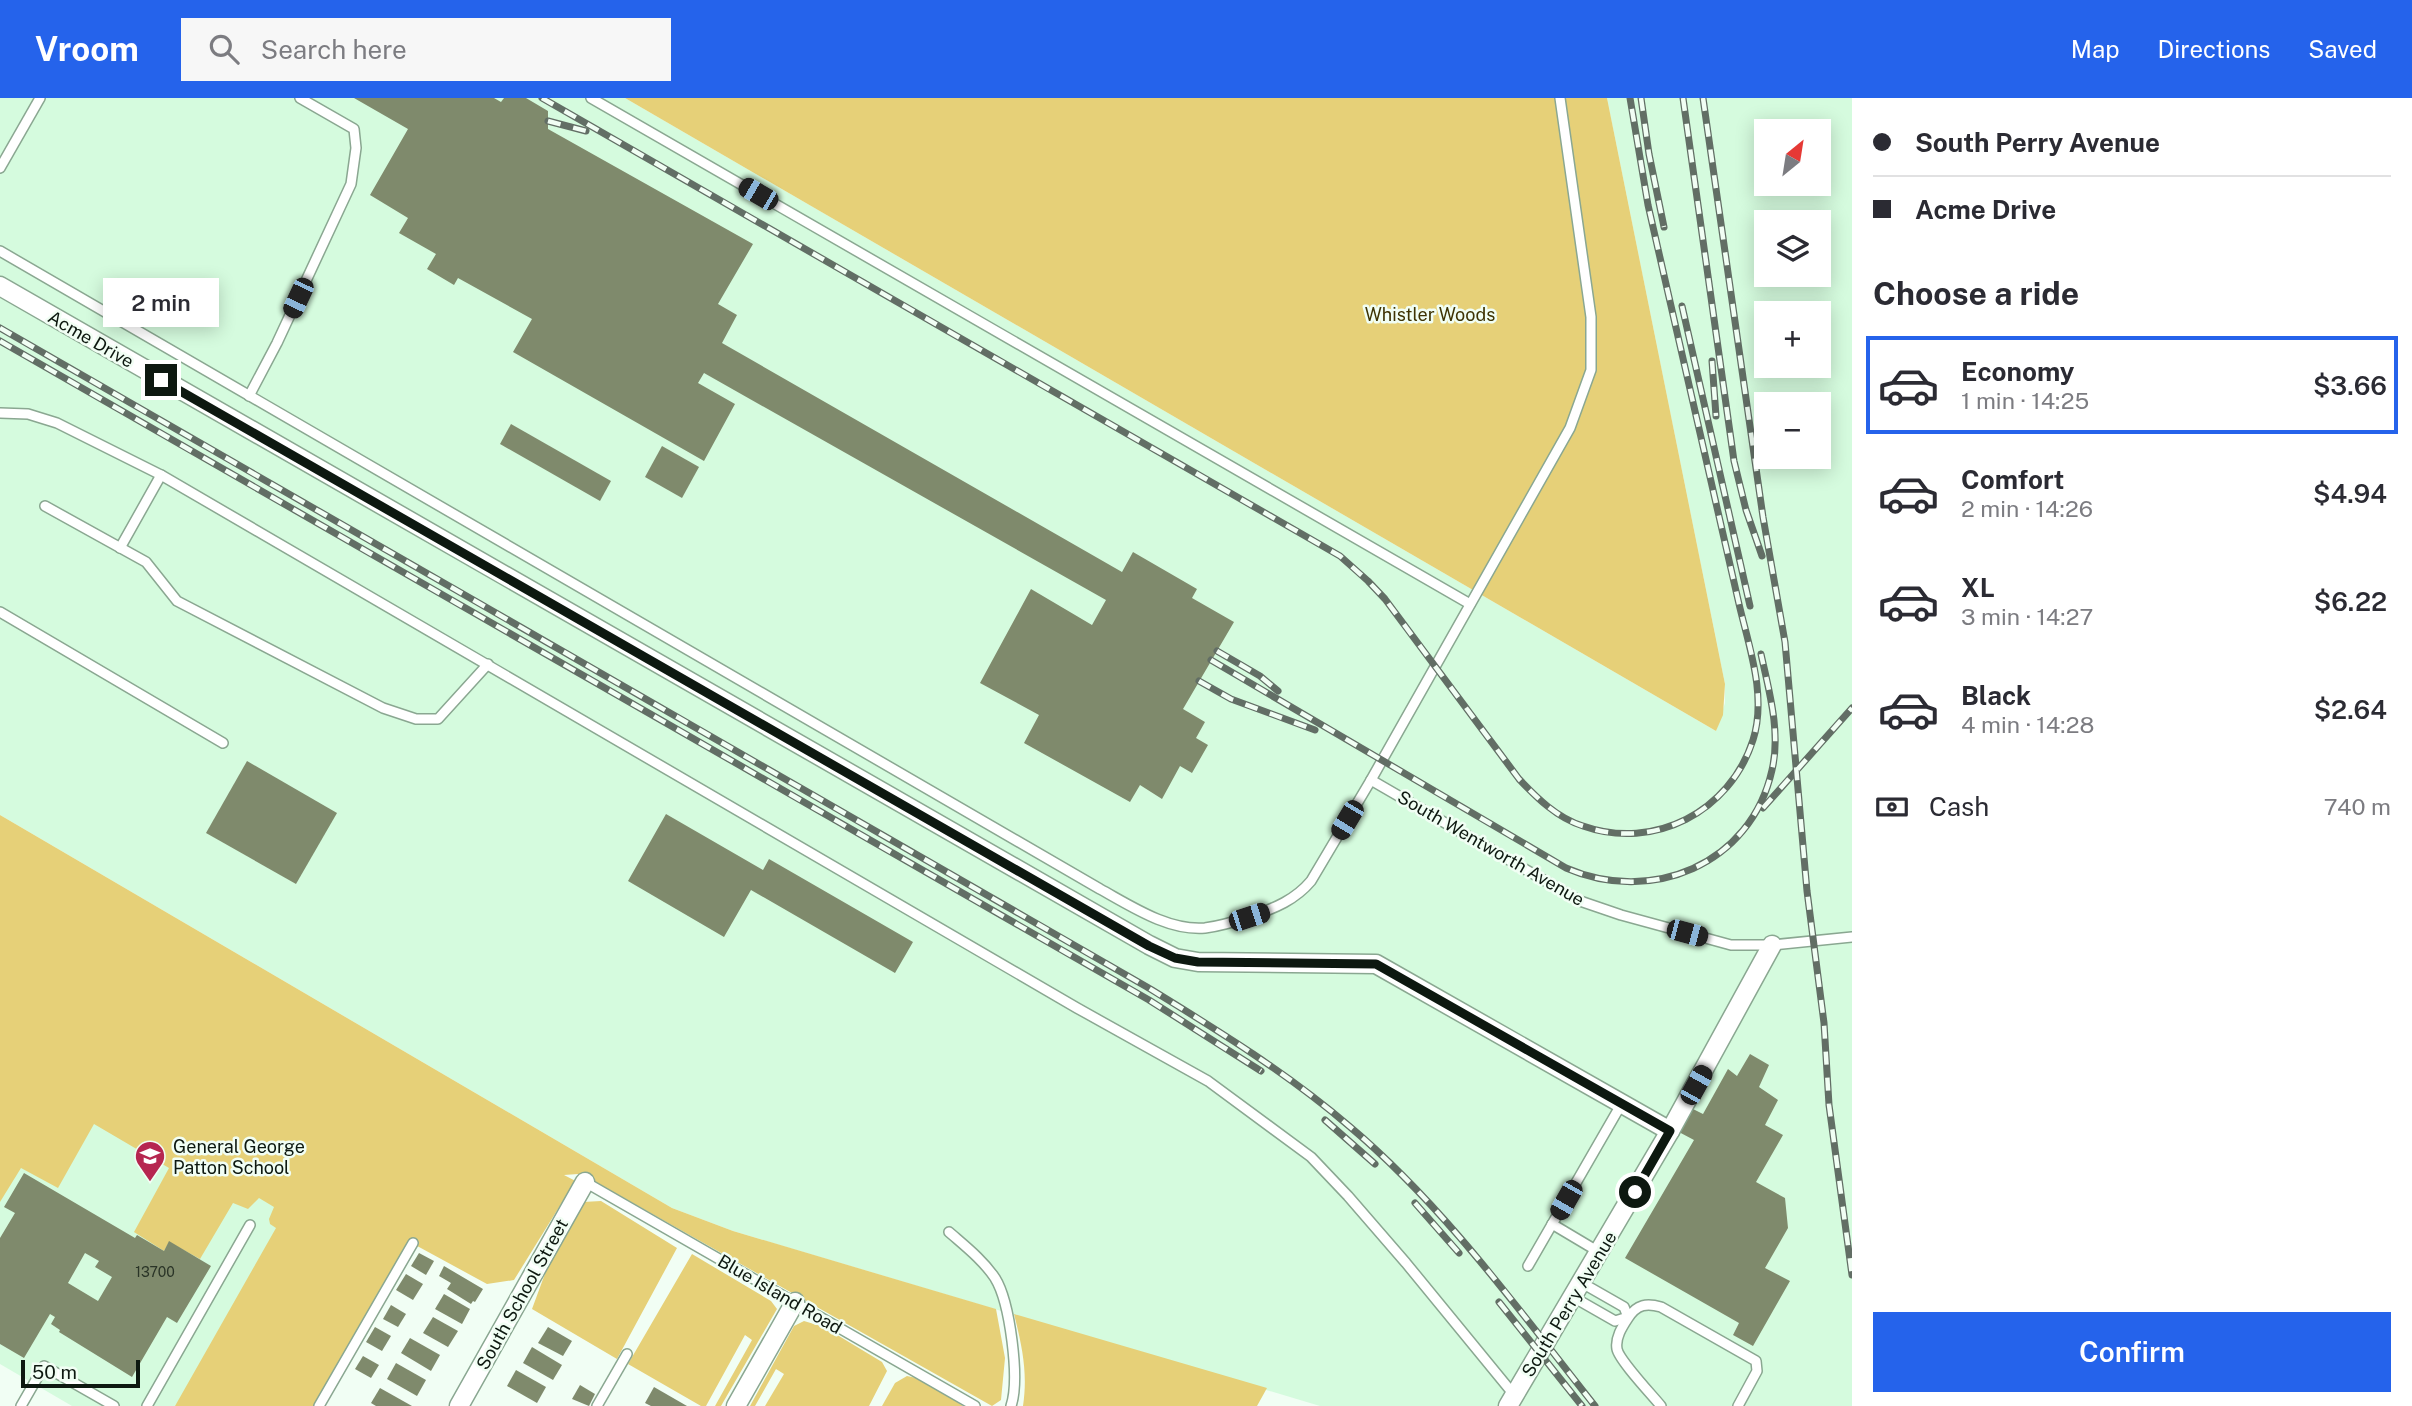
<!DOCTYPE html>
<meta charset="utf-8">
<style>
body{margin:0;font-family:"Public Sans",sans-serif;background:#f7f7f7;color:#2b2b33;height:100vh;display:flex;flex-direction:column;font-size:26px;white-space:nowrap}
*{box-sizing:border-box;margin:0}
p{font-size:23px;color:#7c7c81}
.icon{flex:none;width:38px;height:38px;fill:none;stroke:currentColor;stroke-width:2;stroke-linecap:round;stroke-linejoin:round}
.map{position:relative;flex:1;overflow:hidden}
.panel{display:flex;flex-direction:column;background:#fff;width:560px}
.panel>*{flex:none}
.banner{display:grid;align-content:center;height:154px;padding:0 21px;background:#fff}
.needle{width:46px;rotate:30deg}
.controls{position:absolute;left:1754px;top:21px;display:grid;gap:14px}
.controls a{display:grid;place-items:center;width:77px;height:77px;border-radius:0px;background:#fff;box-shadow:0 4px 18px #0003;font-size:35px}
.scale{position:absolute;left:21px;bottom:18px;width:119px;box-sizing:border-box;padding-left:7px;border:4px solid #0d1810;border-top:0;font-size:19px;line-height:24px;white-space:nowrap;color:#0d1810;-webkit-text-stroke:5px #f1fef4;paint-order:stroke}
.end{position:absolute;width:32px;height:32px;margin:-16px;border:9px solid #0d1810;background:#fff;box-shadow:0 0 0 4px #fff}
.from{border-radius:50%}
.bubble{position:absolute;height:49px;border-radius:0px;background:#fff;box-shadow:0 4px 18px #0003;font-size:23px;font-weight:600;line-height:49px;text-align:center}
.car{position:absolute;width:21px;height:42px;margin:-21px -10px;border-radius:9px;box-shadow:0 0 5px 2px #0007;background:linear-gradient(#222 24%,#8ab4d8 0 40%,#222 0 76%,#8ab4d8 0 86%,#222 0)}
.banner b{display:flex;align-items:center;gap:24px;height:66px;font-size:26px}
.banner b+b{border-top:2px solid #e1e1e2}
.banner i{width:18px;height:18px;background:#2b2b33}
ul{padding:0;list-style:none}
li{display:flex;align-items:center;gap:21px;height:98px;margin:0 14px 10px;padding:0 7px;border:4px solid transparent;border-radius:0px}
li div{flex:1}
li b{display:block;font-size:26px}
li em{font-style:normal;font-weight:600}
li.active{border-color:#2563eb}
li>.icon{width:63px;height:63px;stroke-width:1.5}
h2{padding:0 21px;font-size:32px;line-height:84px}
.pay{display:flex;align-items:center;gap:18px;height:77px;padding:0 21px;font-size:26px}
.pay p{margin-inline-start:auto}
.primary-button{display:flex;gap:14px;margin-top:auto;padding:14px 21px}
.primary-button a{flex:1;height:80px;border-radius:0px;background:#2563eb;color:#fff;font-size:28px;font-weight:600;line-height:80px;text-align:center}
header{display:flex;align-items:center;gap:42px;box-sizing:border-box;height:98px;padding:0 35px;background:#2563eb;color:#fff}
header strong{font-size:33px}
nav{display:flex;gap:38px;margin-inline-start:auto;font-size:24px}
.search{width:490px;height:63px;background:#f7f7f7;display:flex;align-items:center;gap:18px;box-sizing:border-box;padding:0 24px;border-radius:0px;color:#7c7c81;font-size:26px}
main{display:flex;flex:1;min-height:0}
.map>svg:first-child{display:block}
.built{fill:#d5fbde;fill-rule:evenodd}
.green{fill:#e6d078}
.building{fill:#7f8a6c;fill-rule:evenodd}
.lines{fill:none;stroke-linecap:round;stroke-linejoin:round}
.service-casing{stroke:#8aa791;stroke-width:12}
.minor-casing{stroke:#8aa791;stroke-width:21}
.service{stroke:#fff;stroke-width:9}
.minor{stroke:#fff;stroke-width:18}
.rail-casing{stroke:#626e65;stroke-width:7}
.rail{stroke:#f1fef4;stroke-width:4.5;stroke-dasharray:13;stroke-linecap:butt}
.route{stroke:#0d1810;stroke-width:9}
.labels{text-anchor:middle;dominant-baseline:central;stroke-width:5;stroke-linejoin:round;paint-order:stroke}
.number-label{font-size:14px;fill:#2a3427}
.park-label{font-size:18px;fill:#3e3303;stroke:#f1fef4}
.street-label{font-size:18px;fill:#0d1810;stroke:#f1fef4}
.poi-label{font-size:18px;fill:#0d1810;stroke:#f1fef4;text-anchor:start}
</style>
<header>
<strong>Vroom</strong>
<div class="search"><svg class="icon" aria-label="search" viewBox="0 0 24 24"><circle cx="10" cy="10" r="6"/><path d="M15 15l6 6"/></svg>Search here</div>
<nav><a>Map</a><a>Directions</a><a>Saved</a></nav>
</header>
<main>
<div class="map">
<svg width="1852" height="1308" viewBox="0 0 1852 1308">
<rect width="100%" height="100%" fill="#f1fef4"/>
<g class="built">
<path d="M0,0H625L1716,633L1725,605V586L1607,0H1852V1308H1320L733,1133L672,1110L0,717ZM1766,33H1818V86H1766ZM1766,124H1818V177H1766ZM1766,215H1818V268H1766ZM1766,306H1818V359H1766Z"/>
<polygon points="49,940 406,1146 312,1308 72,1308 0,1266 0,1024"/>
</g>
<g class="green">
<polygon points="625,0 1607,0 1725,586 1723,617 1716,633"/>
<polygon points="0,717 672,1110 733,1133 996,1211 1005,1260 1001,1302 992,1308 601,1087 578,1076 564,1077 589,1090 577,1092 561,1106 514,1182 487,1186 408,1143 314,1308 175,1308 276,1130 270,1126 269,1121 274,1109 259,1100 248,1111 233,1105 200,1161 169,1144 164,1153 134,1134 169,1070 94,1026 58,1090 21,1070 0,1104"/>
<polygon points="601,1103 677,1150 617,1261 532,1211 546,1173 544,1164 583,1104"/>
<polygon points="692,1156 771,1203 777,1211 721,1308 715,1308 752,1242 745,1237 706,1308 701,1308 628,1266"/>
<path d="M1014,1216L1267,1290L1257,1308H1023C1028,1275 1022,1248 1014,1216Z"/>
<polygon points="804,1223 824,1229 882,1264 887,1273 869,1308 765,1308 784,1276 776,1271 755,1308 750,1308 794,1228"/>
<polygon points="907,1278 921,1281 963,1308 882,1308 895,1285"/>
</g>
<g class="building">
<polygon points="354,0 494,0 501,4 504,0 526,0 548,13 548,31 753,146 718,206 737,217 722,245 1122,474 1133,454 1197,491 1192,500 1234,524 1183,611 1205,624 1196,640 1208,647 1192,675 1180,668 1162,701 1140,687 1130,704 1024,645 1039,617 980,585 1031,491 1092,527 1106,502 704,275 698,285 735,306 704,363 513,254 532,221 458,180 454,187 427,171 436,156 399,135 408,120 370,97 408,31"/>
<polygon points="511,326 611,383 600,403 500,346"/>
<polygon points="662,348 699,369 682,400 645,379"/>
<polygon points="247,663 337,715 296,786 206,735"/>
<polygon points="666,716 763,772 769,761 913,844 895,875 751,792 724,839 628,783"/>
<polygon points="1750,956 1769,967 1759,989 1778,1002 1765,1027 1783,1037 1756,1084 1785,1100 1788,1130 1765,1170 1790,1183 1753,1248 1733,1237 1739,1225 1625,1160 1694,1042 1677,1033 1691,1010 1703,1016 1728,971 1737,978"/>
<path d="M24,1075L135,1140L137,1137L164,1153L169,1143L211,1168L177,1225L167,1219L132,1279L59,1234L60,1232L51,1226L55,1219L50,1216L24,1260L0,1246V1140L15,1115L4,1109ZM85,1155L99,1163L95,1169L112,1179L98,1203L68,1185Z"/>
<polygon points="419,1155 434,1163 426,1177 411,1168"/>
<polygon points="444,1168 483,1191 475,1204 473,1203 471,1206 447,1191 451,1185 439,1178"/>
<polygon points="406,1176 423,1186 413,1202 396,1192"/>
<polygon points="444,1196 470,1211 462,1226 435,1211"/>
<polygon points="391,1207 406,1216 398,1229 383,1221"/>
<polygon points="433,1219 458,1233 448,1249 423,1235"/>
<polygon points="375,1229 391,1238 382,1253 366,1244"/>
<polygon points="548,1229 572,1243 563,1258 538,1245"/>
<polygon points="410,1240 440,1257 431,1273 401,1255"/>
<polygon points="532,1249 562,1267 553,1282 523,1265"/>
<polygon points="363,1258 379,1267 371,1280 355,1271"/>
<polygon points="396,1265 426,1282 417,1298 387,1281"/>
<polygon points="516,1272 546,1289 537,1305 507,1288"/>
<polygon points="580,1287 595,1296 589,1308 572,1301"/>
<polygon points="654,1289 687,1308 651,1308 645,1305"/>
<polygon points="380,1290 412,1308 376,1308 371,1305"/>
</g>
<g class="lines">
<g class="service-casing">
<g id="service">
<polyline points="591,0 1470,506"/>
<polyline points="0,70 40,0"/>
<path d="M0,153L1100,791C1131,808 1168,833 1205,830C1221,828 1237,823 1252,818C1275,810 1295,802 1311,783L1371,682L1580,803L1621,817L1731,847H1772L1852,839"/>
<polyline points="249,298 277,245 351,86 356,50 354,31 300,0"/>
<polyline points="0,315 28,316 57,325 161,377 1077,910 1208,983 1311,1059 1348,1098 1406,1165 1515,1298"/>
<polyline points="45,408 146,464 177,503 383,610 416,621 438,621 488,566"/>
<polyline points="120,450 161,377"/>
<polyline points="0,514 223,645"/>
<polyline points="1371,682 1570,330 1591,272 1591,219 1560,0"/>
<polyline points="585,1084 975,1308"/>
<polyline points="1552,1126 1599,1154"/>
<path d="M949,1134C965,1148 983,1162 995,1180C1010,1204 1020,1281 1011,1308"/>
<polyline points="1528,1168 1622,1005"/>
<polyline points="1573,1199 1615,1223 1628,1219 1624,1209 1582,1185"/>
<polyline points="21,1308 44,1268 114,1308"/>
<polyline points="147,1308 250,1127"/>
<polyline points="319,1308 413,1145"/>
<polyline points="597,1308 627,1256"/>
<path d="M1661,1308C1652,1297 1619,1262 1617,1251C1615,1240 1622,1229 1628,1220C1637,1206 1647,1205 1661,1209L1756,1263L1757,1273L1738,1308"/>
</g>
</g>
<g class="minor-casing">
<g id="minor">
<polyline points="0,188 1149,847 1175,860 1198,864 1376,866 1670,1033"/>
<polyline points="459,1308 585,1084"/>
<polyline points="736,1308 795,1204"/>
<polyline points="1508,1308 1670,1033 1772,847"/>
</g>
</g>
<use href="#service" class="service"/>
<use href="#minor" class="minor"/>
<g class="rail-casing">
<g id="rail">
<path d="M542,0L1340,458L1368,483L1385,501L1519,681C1537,700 1557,720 1583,728C1654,753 1730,714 1753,642C1767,598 1749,549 1739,506L1648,107L1630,0"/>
<polyline points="1641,0 1649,56 1664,129"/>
<polyline points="1683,0 1734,363 1746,412 1762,458"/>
<polyline points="1703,0 1763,419 1785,544 1807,793 1824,925 1829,1007 1852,1177"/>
<polyline points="548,23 586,33"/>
<polyline points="1682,208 1750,508"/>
<path d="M0,230L1147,889C1217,932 1286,974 1349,1028C1444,1108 1518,1211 1595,1308"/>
<polyline points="0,243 1149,902 1261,973"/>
<polyline points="1712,263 1716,318"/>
<polyline points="1217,553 1260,578 1278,593"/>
<path d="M1211,562L1566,770C1651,807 1751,767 1772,672C1781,634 1769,593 1761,556"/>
<polyline points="1199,583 1231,601 1315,632"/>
<polyline points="1763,710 1852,610"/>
<polyline points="1325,1022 1375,1066"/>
<polyline points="1415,1105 1459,1155"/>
<polyline points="1499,1204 1582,1308"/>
</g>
</g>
<use href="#rail" class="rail"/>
</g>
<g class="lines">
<polyline class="route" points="161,282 1149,848 1175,860 1198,864 1376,866 1670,1033 1635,1094"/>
</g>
<defs>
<g id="school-pin" transform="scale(1.575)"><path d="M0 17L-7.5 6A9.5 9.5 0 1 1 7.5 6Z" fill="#b62650" stroke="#f1fef4"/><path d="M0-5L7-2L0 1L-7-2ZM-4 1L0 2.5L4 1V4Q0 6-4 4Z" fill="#fff"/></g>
</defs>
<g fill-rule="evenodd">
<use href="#school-pin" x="150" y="1058"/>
</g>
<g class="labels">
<g class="number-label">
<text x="155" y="1174">13700</text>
</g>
<g class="park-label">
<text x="1430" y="216">Whistler Woods</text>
</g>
<g class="street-label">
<text transform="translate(91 241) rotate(30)">Acme Drive</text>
<text transform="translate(1491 750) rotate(30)">South Wentworth Avenue</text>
<text transform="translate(522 1196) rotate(-61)">South School Street</text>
<text transform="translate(780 1196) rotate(30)">Blue Island Road</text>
<text transform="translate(1569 1206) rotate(-59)">South Perry Avenue</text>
</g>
<g class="poi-label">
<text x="173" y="1048">General George<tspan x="173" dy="21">Patton School</tspan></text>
</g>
</g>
</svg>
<div class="controls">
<a><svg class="needle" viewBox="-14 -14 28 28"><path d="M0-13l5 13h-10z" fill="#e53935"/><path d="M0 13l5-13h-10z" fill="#7c7c81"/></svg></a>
<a><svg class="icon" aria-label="layers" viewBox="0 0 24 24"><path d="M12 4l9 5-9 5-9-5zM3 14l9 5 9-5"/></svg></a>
<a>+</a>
<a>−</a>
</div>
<div class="scale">50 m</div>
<i class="end from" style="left:1635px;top:1094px"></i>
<i class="end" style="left:161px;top:282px"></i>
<div class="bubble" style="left:103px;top:180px;width:116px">2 min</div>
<i class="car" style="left:758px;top:96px;rotate:300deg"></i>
<i class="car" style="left:298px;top:200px;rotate:205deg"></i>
<i class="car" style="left:1347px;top:722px;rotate:211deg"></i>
<i class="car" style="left:1249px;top:819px;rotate:72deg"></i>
<i class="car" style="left:1687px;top:835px;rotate:105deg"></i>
<i class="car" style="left:1696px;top:987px;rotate:29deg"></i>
<i class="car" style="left:1566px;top:1102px;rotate:210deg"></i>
</div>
<section class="panel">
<div class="banner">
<b><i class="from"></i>South Perry Avenue</b>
<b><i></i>Acme Drive</b>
</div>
<h2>Choose a ride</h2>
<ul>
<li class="active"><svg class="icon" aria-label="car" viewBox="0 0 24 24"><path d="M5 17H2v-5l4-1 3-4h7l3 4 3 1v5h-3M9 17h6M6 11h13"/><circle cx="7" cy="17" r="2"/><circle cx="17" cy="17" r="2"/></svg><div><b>Economy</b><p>1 min · 14:25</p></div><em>$3.66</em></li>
<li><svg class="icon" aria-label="car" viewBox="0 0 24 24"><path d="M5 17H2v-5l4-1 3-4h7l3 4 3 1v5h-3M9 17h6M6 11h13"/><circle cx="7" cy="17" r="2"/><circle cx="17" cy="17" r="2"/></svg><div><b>Comfort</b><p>2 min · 14:26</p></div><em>$4.94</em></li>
<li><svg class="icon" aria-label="car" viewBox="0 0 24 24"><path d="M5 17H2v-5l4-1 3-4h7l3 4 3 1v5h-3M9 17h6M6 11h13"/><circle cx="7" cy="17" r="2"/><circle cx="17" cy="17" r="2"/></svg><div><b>XL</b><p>3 min · 14:27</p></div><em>$6.22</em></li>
<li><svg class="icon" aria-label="car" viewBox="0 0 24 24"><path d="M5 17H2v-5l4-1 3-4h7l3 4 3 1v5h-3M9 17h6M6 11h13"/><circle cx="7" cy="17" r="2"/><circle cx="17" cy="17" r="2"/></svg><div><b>Black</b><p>4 min · 14:28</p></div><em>$2.64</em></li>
</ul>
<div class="pay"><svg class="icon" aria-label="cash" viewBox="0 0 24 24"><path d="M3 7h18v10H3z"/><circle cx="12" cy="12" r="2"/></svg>Cash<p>740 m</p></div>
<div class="primary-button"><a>Confirm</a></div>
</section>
</main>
